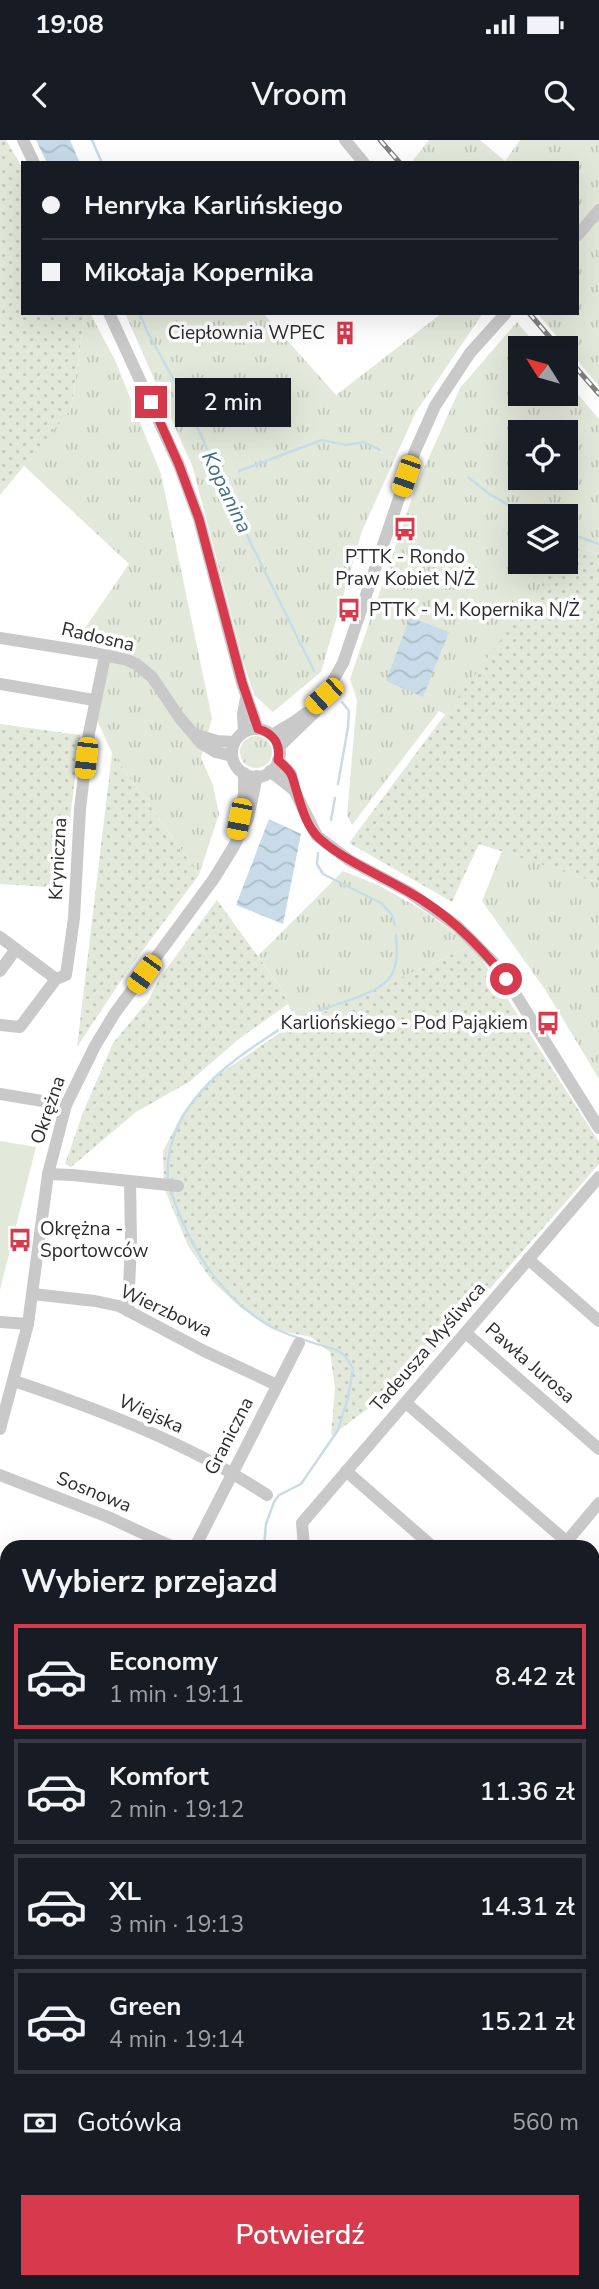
<!DOCTYPE html>
<html lang="pl">
<meta charset="utf-8">
<style>
body{margin:0;font-family:"Nunito Sans",sans-serif;background:#20242c;color:#f1f3f6;height:100vh;display:flex;flex-direction:column;font-size:26px;white-space:nowrap}
*{box-sizing:border-box;margin:0}
p{font-size:23px;color:#9ea1a6}
.icon{flex:none;width:38px;height:38px;fill:none;stroke:currentColor;stroke-width:2;stroke-linecap:round;stroke-linejoin:round}
.map{position:relative;flex:1;overflow:hidden}
.side{position:absolute;left:0px;top:1400px;width:600px;height:749px;display:flex;flex-direction:column;background:#171b24;border-radius:21px 21px 0 0;box-shadow:0 7px 28px #0002}
.side>*{flex:none}
.hud{position:absolute;left:21px;top:21px;width:558px;height:154px;border-radius:0px;box-shadow:0 7px 28px #0002;display:grid;align-content:center;height:154px;padding:0 21px;background:#171b24}
.needle{width:46px;rotate:307deg}
.tools{position:absolute;left:508px;top:196px;display:grid;gap:14px}
.tools a{display:grid;place-items:center;width:70px;height:70px;border-radius:0px;background:#171b24;box-shadow:0 7px 28px #0002;font-size:35px}
.end{position:absolute;width:32px;height:32px;margin:-16px;border:9px solid #d73a4c;background:#fff;box-shadow:0 0 0 4px #fff}
.from{border-radius:50%}
.bubble{position:absolute;height:49px;border-radius:0px;background:#171b24;box-shadow:0 7px 28px #0002;font-size:23px;font-weight:600;line-height:49px;text-align:center}
.car{position:absolute;width:21px;height:42px;margin:-21px -10px;border-radius:9px;box-shadow:0 0 5px 2px #0007;background:linear-gradient(#f5c518 24%,#345 0 40%,#f5c518 0 76%,#345 0 86%,#f5c518 0)}
.hud b{display:flex;align-items:center;gap:24px;height:66px;font-size:26px}
.hud b+b{border-top:2px solid #363941}
.hud i{width:18px;height:18px;background:#f1f3f6}
ul{padding:0;list-style:none}
li{display:flex;align-items:center;gap:21px;height:105px;margin:0 14px 10px;padding:0 7px;border:4px solid #363941;border-radius:0px}
li div{flex:1}
li b{display:block;font-size:26px}
li em{font-style:normal;font-weight:600}
li.selected{border-color:#d73a4c}
li>.icon{width:63px;height:63px;stroke-width:1.5}
h2{padding:0 21px;font-size:32px;line-height:84px}
.pay{display:flex;align-items:center;gap:18px;height:77px;padding:0 21px;font-size:26px}
.pay p{margin-inline-start:auto}
.action{display:flex;gap:14px;margin-top:auto;padding:14px 21px}
.action a{flex:1;height:80px;border-radius:0px;background:#d73a4c;color:#fff;font-size:28px;font-weight:600;line-height:80px;text-align:center}
.status{display:flex;justify-content:space-between;align-items:center;height:49px;padding:0 35px;background:#171b24;direction:ltr}
.status svg{height:19px;fill:currentColor}
header{display:flex;justify-content:space-between;align-items:center;height:91px;padding:0 21px;background:#171b24;font-size:32px;font-weight:600}
.map>svg:first-child{display:block}
.grass{fill:url(#grass-tufts);fill-rule:evenodd}
.park{fill:#e3e9da}
.garden{fill:url(#garden-dots)}
.water{fill:url(#water-waves)}
.lines{fill:none;stroke-linecap:round;stroke-linejoin:round}
.stream{stroke:#c7dce8;stroke-width:2.5}
.minor{stroke:#c9c9c9;stroke-width:12}
.rail-casing{stroke:#818181;stroke-width:5}
.rail{stroke:#fff;stroke-width:2.5;stroke-dasharray:8;stroke-linecap:butt}
.route{stroke:#d73a4c;stroke-width:9}
.labels{text-anchor:middle;dominant-baseline:central;stroke-width:7;stroke-linejoin:round;paint-order:stroke}
.poi-label{font-size:19px;fill:#2c2c2c;stroke:#fff;text-anchor:end}
.street-label{font-size:19px;fill:#2c2c2c;stroke:#fff}
.water-label{font-size:21px;font-style:italic;fill:#416e87;stroke:#fff}
</style>
<div class="status"><b>19:08</b><svg viewBox="0 0 49 12"><path d="M0 12V9h3v3zM5 12V6h3v6zM10 12V3h3v9zM15 12V0h3v12zM26 1h20v11H26zM47 4h2v5h-2z"/></svg></div>
<header><svg class="icon" aria-label="back" viewBox="0 0 24 24"><path d="M15 5l-7 7 7 7"/></svg>Vroom<svg class="icon" aria-label="search" viewBox="0 0 24 24"><circle cx="10" cy="10" r="6"/><path d="M15 15l6 6"/></svg></header>
<div class="map">
<svg width="599" height="2149" viewBox="0 0 599 2149">
<defs>
<pattern id="grass-tufts" width="24" height="20" patternUnits="userSpaceOnUse" patternTransform="scale(1.75)"><rect width="24" height="20" fill="#e3e9da"/><path d="M3 7l-1-3M5 7V3M7 7l1-3M15 17l-1-3M17 17v-4M19 17l1-3" fill="none" stroke="#c3c8bb"/></pattern>
<pattern id="garden-dots" width="8" height="8" patternUnits="userSpaceOnUse" patternTransform="scale(1.75)"><rect width="8" height="8" fill="#e3e9da"/><path d="M2 2h.1M6 6h.1" fill="none" stroke="#c3c8bb" stroke-width="1.8" stroke-linecap="round"/></pattern>
<pattern id="water-waves" width="16" height="10" patternUnits="userSpaceOnUse" patternTransform="scale(1.75)"><rect width="16" height="10" fill="#c7dce8"/><path d="M0 5q4-4 8 0t8 0" fill="none" stroke="#abbdc7"/></pattern>
</defs>
<rect width="100%" height="100%" fill="#fff"/>
<g class="grass">
<polygon points="429,0 480,0 505,21 520,0 599,0 599,246 537,173 578,173 578,23 415,23 413,20"/>
<polygon points="85,173 90,173 115,220 161,334 212,578 201,618 213,645 219,674 199,735 112,613 96,578 108,501 78,498 129,424 23,325 71,269"/>
<polygon points="125,173 263,173 336,255 442,173 483,173 416,272 362,391 321,532 273,572 254,555 243,521 193,328"/>
<path d="M517,182L539,208H520V254H565V239L599,279V414L572,404L565,413V376H520V422H559L446,575L439,571L352,685L347,675L357,560L350,539L416,346L460,248ZM520,292H565V338H520Z"/>
<circle cx="256" cy="612" r="16"/>
<polygon points="502,711 599,743 599,939 546,851 482,761"/>
<polygon points="343,731 378,745 419,768 473,805 324,872 296,882 281,848 258,816"/>
</g>
<polygon class="park" points="0,1001 36,1007 0,1150"/>
<g class="garden">
<polygon points="0,0 6,0 23,29 23,173 85,173 71,269 0,355"/>
<polygon points="572,404 599,414 599,743 479,704 452,762 349,703 559,422 565,422 565,413"/>
<polygon points="0,584 80,595 62,748 0,744"/>
<polygon points="112,613 199,735 128,830 77,907"/>
<polygon points="217,760 281,848 288,864 239,899 189,942 136,972 71,1027 65,1024 84,970 113,903 148,861 159,839"/>
<polygon points="473,805 599,1002 599,1024 416,1233 331,1296 335,1248 330,1212 311,1197 272,1189 240,1167 212,1141 188,1106 164,1048 163,1011 182,974 200,951 221,933 296,882 324,872"/>
</g>
<g class="water">
<polygon points="36,0 70,0 80,23 47,23"/>
<polygon points="410,477 449,492 423,557 386,541"/>
<polygon points="269,679 301,694 283,784 236,765"/>
</g>
<g class="lines">
<g class="stream">
<polyline points="92,0 102,23"/>
<polyline points="139,173 147,191 187,264 232,365 314,531"/>
<polyline points="239,331 322,300 346,305 364,302 380,310"/>
<polyline points="469,338 491,355 528,376"/>
<polyline points="565,392 599,404"/>
<polyline points="338,644 348,587 349,571 342,562"/>
<polyline points="331,680 335,658"/>
<polyline points="318,713 317,724 323,734 381,763 392,775 395,785"/>
<path d="M168,1041C163,977 213,933 262,901C274,893 285,885 298,879C318,869 375,855 387,841C399,828 397,811 396,795"/>
<path d="M171,1051C189,1107 222,1162 276,1189C295,1198 316,1204 337,1210L345,1216L353,1228L348,1258L338,1290L301,1344L279,1355L274,1362L266,1384L264,1407"/>
</g>
<g class="minor">
<polyline points="23,0 34,23"/>
<polyline points="345,0 364,23"/>
<polyline points="578,95 599,70"/>
<polyline points="109,173 179,325 199,379 242,543 258,589"/>
<polyline points="0,498 95,513 127,520 136,524 152,537 179,577 201,603 216,612 232,616"/>
<polyline points="0,544 94,560"/>
<circle cx="256" cy="613" r="24"/>
<polyline points="244,592 243,574 246,558"/>
<polyline points="197,595 217,601 234,602"/>
<polyline points="272,595 294,582 306,573"/>
<polyline points="279,607 315,572 343,523 415,311 435,266 470,213 506,173"/>
<polyline points="278,620 291,634 294,650 317,696 349,720 409,752 457,786 493,822 506,839 599,988"/>
<polyline points="270,631 294,650"/>
<polyline points="237,691 244,653 244,633"/>
<polyline points="0,797 56,839"/>
<polyline points="0,831 16,809"/>
<polyline points="0,885 20,887 56,839 66,835 74,778 80,669 89,593 105,516"/>
<polyline points="0,954 66,965"/>
<polyline points="48,1034 72,1035 178,1046"/>
<polyline points="528,1119 599,1181"/>
<polyline points="33,1154 95,1161 119,1166 204,1211 277,1245"/>
<polyline points="128,1171 131,1102 130,1041"/>
<polyline points="0,1182 28,1184"/>
<polyline points="467,1194 599,1309"/>
<path d="M14,1241C101,1270 190,1304 267,1355"/>
<polyline points="406,1263 573,1407"/>
<polyline points="0,1289 28,1184 48,1034 66,965 95,906 115,873 213,740 234,706 248,678 257,636"/>
<polyline points="346,1331 433,1407"/>
<polyline points="0,1335 108,1377 173,1407"/>
<polyline points="563,1406 599,1363"/>
<polyline points="195,1407 299,1203"/>
<polyline points="304,1407 302,1383 599,1037"/>
<polyline points="593,1446 599,1458"/>
<polyline points="0,1556 7,1560"/>
<polyline points="593,1590 599,1584"/>
<polyline points="0,1754 7,1760"/>
<polyline points="593,1914 599,1907"/>
<polyline points="0,1925 7,1931"/>
<polyline points="221,2142 227,2149"/>
<polyline points="317,2142 324,2149"/>
<polyline points="544,2142 551,2149"/>
<polyline points="176,2149 182,2142"/>
<polyline points="388,2149 394,2142"/>
</g>
<g class="rail-casing">
<g id="rail">
<polyline points="380,0 400,23"/>
<polyline points="529,173 559,208"/>
<polyline points="565,215 599,254"/>
</g>
</g>
<use href="#rail" class="rail"/>
</g>
<g class="lines">
<path class="route" d="M151,262L179,325L199,379L242,542L258,589C273,593 281,604 278,620C283,625 290,630 292,636C299,656 303,684 320,699C345,721 378,734 407,751C447,773 479,804 506,839"/>
</g>
<defs>
<g id="building-bare" transform="scale(1.89)"><path d="M-4-6H4V6H1V3H-1V6H-4ZM-2.5-4.3h1.7v1.8h-1.7ZM.8-4.3h1.7v1.8H.8ZM-2.5-1h1.7V.8h-1.7ZM.8-1h1.7V.8H.8Z" fill="#d73a4c" stroke="#fff" stroke-width="2.5" paint-order="stroke"/></g>
<g id="bus-bare" transform="scale(1.89)"><path d="M-5-6H5V4H4V6H2V4H-2V6H-4V4H-5ZM-3.5-4V0h7V-4ZM-3.5 1.2v1.5H-2V1.2ZM2 1.2v1.5H3.5V1.2Z" fill="#d73a4c" stroke="#fff" stroke-width="2.5" paint-order="stroke"/></g>
</defs>
<g fill-rule="evenodd">
<use href="#building-bare" x="345" y="193"/>
<use href="#bus-bare" x="405" y="389"/>
<use href="#bus-bare" x="349" y="470"/>
<use href="#bus-bare" x="548" y="883"/>
<use href="#bus-bare" x="20" y="1100"/>
</g>
<g class="labels">
<g class="poi-label">
<text x="325" y="193">Ciepłownia WPEC</text>
<text x="405" y="417" text-anchor="middle">PTTK - Rondo<tspan x="405" dy="22">Praw Kobiet N/Ż</tspan></text>
<text x="369" y="470" text-anchor="start">PTTK - M. Kopernika N/Ż</text>
<text x="528" y="883">Karliońskiego - Pod Pająkiem</text>
<text x="40" y="1089" text-anchor="start">Okrężna -<tspan x="40" dy="22">Sportowców</tspan></text>
</g>
<g class="street-label">
<text transform="translate(98 497) rotate(13)">Radosna</text>
<text transform="translate(58 719) rotate(-87)">Kryniczna</text>
<text transform="translate(48 970) rotate(-71)">Okrężna</text>
<text transform="translate(166 1171) rotate(25)">Wierzbowa</text>
<text transform="translate(428 1207) rotate(-49)">Tadeusza Myśliwca</text>
<text transform="translate(530 1223) rotate(41)">Pawła Jurosa</text>
<text transform="translate(151 1274) rotate(24)">Wiejska</text>
<text transform="translate(229 1296) rotate(-63)">Graniczna</text>
<text transform="translate(94 1352) rotate(22)">Sosnowa</text>
</g>
<g class="water-label">
<text transform="translate(227 352) rotate(64)">Kopanina</text>
</g>
</g>
</svg>
<div class="tools">
<a><svg class="needle" viewBox="-14 -14 28 28"><path d="M0-13l5 13h-10z" fill="#e53935"/><path d="M0 13l5-13h-10z" fill="#9ea1a6"/></svg></a>
<a><svg class="icon" aria-label="locate" viewBox="0 0 24 24"><circle cx="12" cy="12" r="6"/><path d="M12 2v4M12 18v4M2 12h4M18 12h4"/></svg></a>
<a><svg class="icon" aria-label="layers" viewBox="0 0 24 24"><path d="M12 4l9 5-9 5-9-5zM3 14l9 5 9-5"/></svg></a>
</div>
<i class="end from" style="left:506px;top:839px"></i>
<i class="end" style="left:151px;top:262px"></i>
<div class="bubble" style="left:175px;top:238px;width:116px">2 min</div>
<i class="car" style="left:406px;top:336px;rotate:199deg"></i>
<i class="car" style="left:324px;top:556px;rotate:228deg"></i>
<i class="car" style="left:86px;top:618px;rotate:186deg"></i>
<i class="car" style="left:239px;top:679px;rotate:191deg"></i>
<i class="car" style="left:144px;top:834px;rotate:216deg"></i>
<div class="hud">
<b><i class="from"></i>Henryka Karlińskiego</b>
<b><i></i>Mikołaja Kopernika</b>
</div>
<section class="side">
<h2>Wybierz przejazd</h2>
<ul>
<li class="selected"><svg class="icon" aria-label="car" viewBox="0 0 24 24"><path d="M5 17H2v-5l4-1 3-4h7l3 4 3 1v5h-3M9 17h6M6 11h13"/><circle cx="7" cy="17" r="2"/><circle cx="17" cy="17" r="2"/></svg><div><b>Economy</b><p>1 min · 19:11</p></div><em>8.42 zł</em></li>
<li><svg class="icon" aria-label="car" viewBox="0 0 24 24"><path d="M5 17H2v-5l4-1 3-4h7l3 4 3 1v5h-3M9 17h6M6 11h13"/><circle cx="7" cy="17" r="2"/><circle cx="17" cy="17" r="2"/></svg><div><b>Komfort</b><p>2 min · 19:12</p></div><em>11.36 zł</em></li>
<li><svg class="icon" aria-label="car" viewBox="0 0 24 24"><path d="M5 17H2v-5l4-1 3-4h7l3 4 3 1v5h-3M9 17h6M6 11h13"/><circle cx="7" cy="17" r="2"/><circle cx="17" cy="17" r="2"/></svg><div><b>XL</b><p>3 min · 19:13</p></div><em>14.31 zł</em></li>
<li><svg class="icon" aria-label="car" viewBox="0 0 24 24"><path d="M5 17H2v-5l4-1 3-4h7l3 4 3 1v5h-3M9 17h6M6 11h13"/><circle cx="7" cy="17" r="2"/><circle cx="17" cy="17" r="2"/></svg><div><b>Green</b><p>4 min · 19:14</p></div><em>15.21 zł</em></li>
</ul>
<div class="pay"><svg class="icon" aria-label="cash" viewBox="0 0 24 24"><path d="M3 7h18v10H3z"/><circle cx="12" cy="12" r="2"/></svg>Gotówka<p>560 m</p></div>
<div class="action"><a>Potwierdź</a></div>
</section>
</div>
